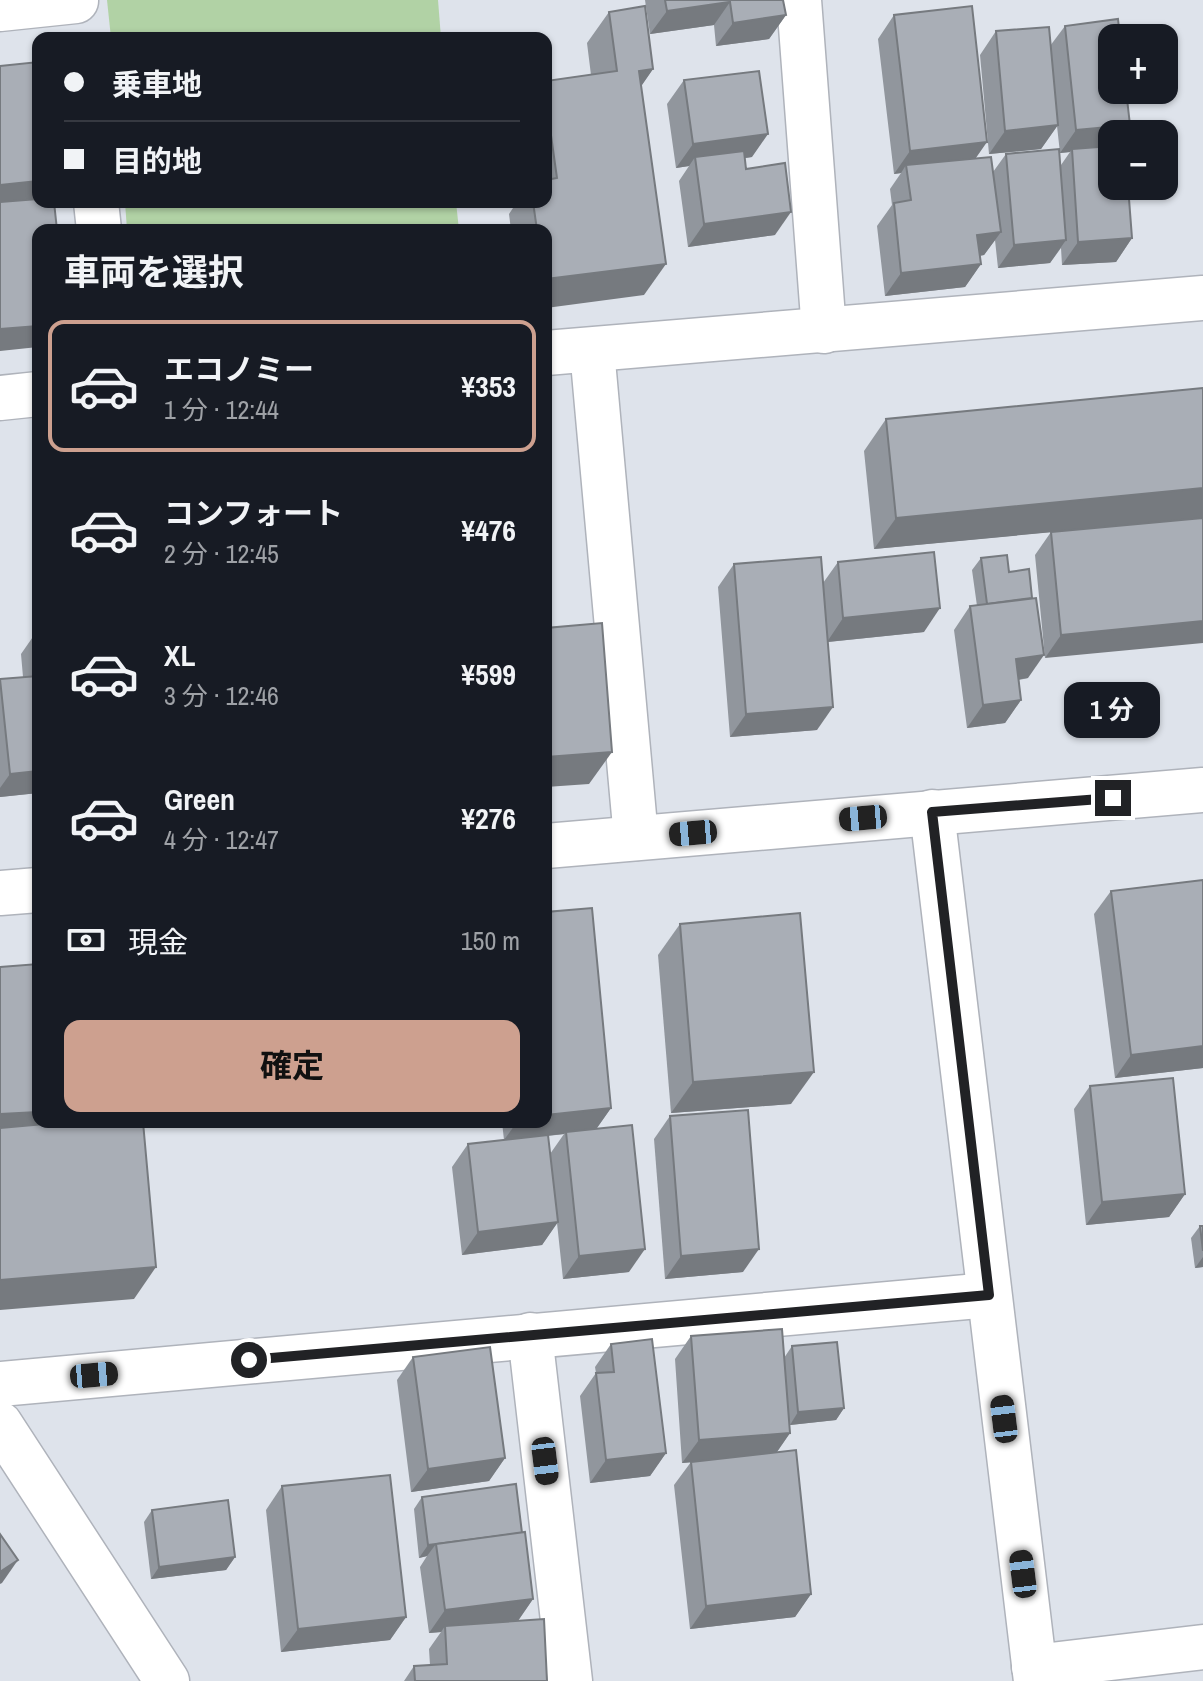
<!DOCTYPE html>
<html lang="ja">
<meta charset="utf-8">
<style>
body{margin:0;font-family:"Archivo Narrow","Noto Sans JP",sans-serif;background:#20242c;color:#f1f3f6;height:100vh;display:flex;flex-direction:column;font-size:30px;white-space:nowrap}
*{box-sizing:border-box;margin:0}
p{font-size:26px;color:#9ea1a6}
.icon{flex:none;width:44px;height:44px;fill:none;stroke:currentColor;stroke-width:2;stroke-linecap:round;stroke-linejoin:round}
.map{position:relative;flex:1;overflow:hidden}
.details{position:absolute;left:32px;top:224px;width:520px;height:904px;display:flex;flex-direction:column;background:#171b24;border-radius:16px;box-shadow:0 2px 6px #0004}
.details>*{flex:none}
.top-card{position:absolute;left:32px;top:32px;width:520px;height:176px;border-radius:16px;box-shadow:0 2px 6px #0004;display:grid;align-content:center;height:176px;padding:0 32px;background:#171b24}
.fabs{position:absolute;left:1098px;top:24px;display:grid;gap:16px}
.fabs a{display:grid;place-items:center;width:80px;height:80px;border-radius:16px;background:#171b24;box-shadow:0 2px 6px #0004;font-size:40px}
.end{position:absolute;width:36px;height:36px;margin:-18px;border:10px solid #212225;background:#fff;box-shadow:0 0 0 4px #fff}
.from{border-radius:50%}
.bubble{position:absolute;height:56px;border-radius:16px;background:#171b24;box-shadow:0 2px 6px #0004;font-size:26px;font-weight:700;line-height:56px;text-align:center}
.car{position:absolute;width:24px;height:48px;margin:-24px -12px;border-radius:10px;box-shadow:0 0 6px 2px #0007;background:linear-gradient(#222 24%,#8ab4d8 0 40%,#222 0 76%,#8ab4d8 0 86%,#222 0)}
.top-card b{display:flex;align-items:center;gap:28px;height:76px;font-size:30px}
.top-card b+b{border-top:2px solid #363941}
.top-card i{width:20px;height:20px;background:#f1f3f6}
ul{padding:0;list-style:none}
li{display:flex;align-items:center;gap:24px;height:132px;margin:0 16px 12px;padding:0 16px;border:4px solid transparent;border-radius:16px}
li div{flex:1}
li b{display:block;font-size:30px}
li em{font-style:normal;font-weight:700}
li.selected{border-color:#cda08f}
li>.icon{width:72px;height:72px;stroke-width:1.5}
h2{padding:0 32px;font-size:36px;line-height:96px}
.pay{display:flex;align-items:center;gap:20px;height:88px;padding:0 32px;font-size:30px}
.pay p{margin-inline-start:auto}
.action{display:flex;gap:16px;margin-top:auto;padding:16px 32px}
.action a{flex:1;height:92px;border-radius:16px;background:#cda08f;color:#111;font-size:32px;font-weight:700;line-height:92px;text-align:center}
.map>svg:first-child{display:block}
.green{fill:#b1d2a5}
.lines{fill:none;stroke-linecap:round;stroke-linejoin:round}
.street-casing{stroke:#afb3bb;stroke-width:47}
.secondary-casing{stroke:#afb3bb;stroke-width:47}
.street{stroke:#fff;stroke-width:44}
.secondary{stroke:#fff;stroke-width:44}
.wall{fill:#91969d;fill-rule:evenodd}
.shaded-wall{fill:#767a7f}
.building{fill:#a9aeb6;stroke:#767a7f;stroke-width:2}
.route{stroke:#212225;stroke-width:10}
</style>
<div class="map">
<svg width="1203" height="1681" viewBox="0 0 1203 1681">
<rect width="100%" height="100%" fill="#dee3eb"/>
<g class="green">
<polygon points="107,0 438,0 441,38 111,38"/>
<polygon points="125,202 456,202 459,230 127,230"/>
</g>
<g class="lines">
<g class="street-casing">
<g id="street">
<polyline points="799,0 824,331"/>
<polyline points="0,9 76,1"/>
<polyline points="96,202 99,230"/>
<polyline points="592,350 636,838"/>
<polyline points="546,353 1203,298"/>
<polyline points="0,398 38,394"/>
<polyline points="932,812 1036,1681"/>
<polyline points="530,1335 570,1681"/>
<polyline points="0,1384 989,1295"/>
<polyline points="0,1424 167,1681"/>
<polyline points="1034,1667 1203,1647"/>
</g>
</g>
<g class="secondary-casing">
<g id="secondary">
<polyline points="546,846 1203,790"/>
<polyline points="0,893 38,890"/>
</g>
</g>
<use href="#street" class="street"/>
<use href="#secondary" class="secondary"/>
</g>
<g class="wall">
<polygon points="645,0 783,0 786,15 769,39 716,46 714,25 650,34"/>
<polygon points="609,12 653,69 641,86 644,295 546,230 511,230 509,214 517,202 546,202 546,81 591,75 587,43"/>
<polygon points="894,15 976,158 993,172 1006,154 1061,165 1070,152 1060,153 1057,126 1041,149 989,154 980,55 996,31 1050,46 1065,26 1130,125 1123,134 1112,134 1132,238 1116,262 1062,265 1061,248 1050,263 998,268 995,240 984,255 980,256 981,264 965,287 885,296 877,226 892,205 890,189 901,173 894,174 878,39"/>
<polygon points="684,80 752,157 745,158 746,169 775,235 688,247 679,181 689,166 676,168 667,104"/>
<polygon points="886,419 1203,518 1045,658 1035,555 1051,532 874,549 864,451"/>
<polygon points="981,558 1009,572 1028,678 1019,680 1021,700 1005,723 967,728 954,630 970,606 977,606 972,570"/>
<polygon points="838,562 924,632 828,642 817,730 730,737 718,587 734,564 823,583"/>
<polygon points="37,631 38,793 0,797 0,679 23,677 21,654"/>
<polygon points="1203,880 1203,1068 1115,1078 1094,914 1111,891"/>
<polygon points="680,924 791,1104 671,1113 658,955"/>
<polygon points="1090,1086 1185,1194 1169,1217 1086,1225 1074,1109"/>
<path d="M611,1108L597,1128L629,1272L563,1279L557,1223L542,1245L462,1255L452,1167L468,1144L504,1140L502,1122H546ZM564,1134L550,1154L548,1136Z"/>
<polygon points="670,1116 743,1272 665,1279 654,1139"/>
<polygon points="1200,1226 1203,1226 1203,1267 1195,1268 1191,1238"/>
<polygon points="691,1336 784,1358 792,1346 844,1408 836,1420 790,1425 790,1433 777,1452 811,1594 795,1617 690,1629 674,1485 691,1462 682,1463 675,1359"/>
<polygon points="611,1344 666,1453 650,1476 590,1483 580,1396 596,1373 595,1367"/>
<polygon points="413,1357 505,1458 489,1481 411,1492 397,1380"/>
<polygon points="282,1486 406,1617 390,1640 281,1652 266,1510"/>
<polygon points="422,1497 522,1533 533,1599 518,1621 547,1681 404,1681 414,1666 430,1665 429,1649 441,1632 429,1633 420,1567 427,1556 419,1558 414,1509"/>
<polygon points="152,1510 235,1557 226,1570 151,1579 144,1522"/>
</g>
<g class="shaded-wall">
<polygon points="730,2 714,25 650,34 667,11"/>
<polygon points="786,15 769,39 716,46 733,23"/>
<polygon points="653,69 631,101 639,71"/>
<polygon points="1058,125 1041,149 989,154 1005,131"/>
<polygon points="1130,125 1123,134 1112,134 1112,148 1072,149 1070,152 1060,153 1076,130"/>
<polygon points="768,134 752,157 696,165 695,157 689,166 676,168 693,144"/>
<polygon points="987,142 971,165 906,165 901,173 894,174 910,151"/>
<polygon points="38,181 38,202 0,206 0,185"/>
<polygon points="791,212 775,235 688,247 704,224"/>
<polygon points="1001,232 984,255 961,258 977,235"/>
<polygon points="1132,238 1116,262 1062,265 1078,242"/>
<polygon points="1066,240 1050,263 998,268 1014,245"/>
<polygon points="666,264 644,295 546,308 546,279"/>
<polygon points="981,264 965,287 885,296 901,273"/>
<polygon points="38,326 38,347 0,351 0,329"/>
<polygon points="1203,488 1203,518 874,549 896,518"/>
<polygon points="940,608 924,632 827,642 843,618"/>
<polygon points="1203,621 1203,643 1045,658 1061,635"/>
<polygon points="1044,655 1028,678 1000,682 1016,659"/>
<polygon points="1021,700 1005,723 967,728 983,705"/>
<polygon points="833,707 817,730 730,737 746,714"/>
<polygon points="612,752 589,784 546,787 546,757"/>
<polygon points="38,771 38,793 0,797 0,788 10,774"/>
<polygon points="1203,1046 1203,1068 1115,1078 1131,1055"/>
<polygon points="814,1072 791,1104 671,1113 693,1082"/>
<polygon points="611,1108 594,1132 566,1132 564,1134 504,1140 517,1122 546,1122 546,1115"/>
<polygon points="38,1112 38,1122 47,1122 39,1134 0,1136 0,1114"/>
<polygon points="1185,1194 1169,1217 1086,1225 1102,1202"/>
<polygon points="558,1222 542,1245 462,1255 478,1232"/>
<polygon points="645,1249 629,1272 563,1279 579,1256"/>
<polygon points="759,1249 743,1272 665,1279 681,1256"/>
<polygon points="1203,1257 1203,1267 1195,1268"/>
<polygon points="156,1267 134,1299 0,1310 0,1280"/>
<polygon points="844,1408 836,1420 790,1425 798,1412"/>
<polygon points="790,1433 774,1456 682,1463 699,1440"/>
<polygon points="666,1453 650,1476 590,1483 606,1460"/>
<polygon points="505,1458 489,1481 411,1492 428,1469"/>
<polygon points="436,1544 427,1556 419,1558 428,1545"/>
<polygon points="235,1557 226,1570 151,1579 159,1567"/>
<polygon points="18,1560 2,1583 0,1584 0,1572"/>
<polygon points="811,1594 795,1617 690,1629 706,1606"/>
<polygon points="533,1599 517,1622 445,1626 441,1632 429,1633 445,1610"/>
<polygon points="406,1617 390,1640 281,1652 298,1629"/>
</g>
<g class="building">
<polygon points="665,0 783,0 786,15 733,23 730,2 667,11"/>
<polygon points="645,6 653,69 639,71 666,264 546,279 546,230 537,230 533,202 546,202 546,180 557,178 546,100 546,81 617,71 609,12"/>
<polygon points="972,6 987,142 910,151 894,15"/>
<polygon points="1118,19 1120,38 1112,38 1112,90 1126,90 1130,125 1076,130 1065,26"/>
<polygon points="1049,27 1058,125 1005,131 996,31"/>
<polygon points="38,62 38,181 0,185 0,66"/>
<polygon points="759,71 768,134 693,144 684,80"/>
<polygon points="1112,146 1112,186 1128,186 1132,238 1078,242 1072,149"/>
<polygon points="1059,149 1066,240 1014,245 1006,154"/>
<polygon points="744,151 746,169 785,163 791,212 704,224 695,157"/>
<polygon points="991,157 1001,232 977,235 981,264 901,273 894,203 911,200 906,165"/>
<polygon points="38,199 38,202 54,202 57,230 38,230 38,326 0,329 0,202"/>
<polygon points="1203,388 1203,488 896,518 886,419"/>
<polygon points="1203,518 1203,621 1061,635 1051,532"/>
<polygon points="934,552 940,608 843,618 838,562"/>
<polygon points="1007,555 1009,572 1029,569 1032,598 987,604 981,558"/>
<polygon points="821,557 833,707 746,714 734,564"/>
<polygon points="1036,598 1044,655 1016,659 1021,700 983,705 970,606"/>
<polygon points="602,623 612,752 546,757 546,628"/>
<polygon points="38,676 38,771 10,774 0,679"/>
<polygon points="1203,880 1203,1046 1131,1055 1111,891"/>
<polygon points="592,908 611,1108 546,1115 546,912"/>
<polygon points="800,913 814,1072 693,1082 680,924"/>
<polygon points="38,964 38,1112 0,1114 0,967"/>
<polygon points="1173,1078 1185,1194 1102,1202 1090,1086"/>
<polygon points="748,1110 759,1249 681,1256 670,1116"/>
<polygon points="67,1122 143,1122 156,1267 0,1280 0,1128"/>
<polygon points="632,1125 645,1249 579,1256 566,1132"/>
<polygon points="548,1135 558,1222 478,1232 468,1144"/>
<polygon points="1200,1226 1203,1226 1203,1251"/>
<polygon points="782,1329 790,1433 699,1440 691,1336"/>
<polygon points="652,1339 666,1453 606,1460 596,1373 614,1372 611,1344"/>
<polygon points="837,1342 844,1408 798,1412 792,1346"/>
<polygon points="490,1347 505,1458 428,1469 413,1357"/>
<polygon points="796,1450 811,1594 706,1606 691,1462"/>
<polygon points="390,1475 406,1617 298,1629 282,1486"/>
<polygon points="516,1484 522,1533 428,1545 422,1497"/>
<polygon points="228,1500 235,1557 159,1567 152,1510"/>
<polygon points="525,1532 533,1599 445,1610 436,1544"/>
<polygon points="0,1534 18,1560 0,1572"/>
<polygon points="544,1619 547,1681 415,1681 414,1666 447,1664 445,1626"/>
</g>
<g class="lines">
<polyline class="route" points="249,1360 989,1295 932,812 1113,798"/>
</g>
</svg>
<div class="fabs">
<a>+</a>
<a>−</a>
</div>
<i class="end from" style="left:249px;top:1360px"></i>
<i class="end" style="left:1113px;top:798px"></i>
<div class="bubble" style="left:1064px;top:682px;width:96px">1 分</div>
<i class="car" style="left:863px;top:818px;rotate:265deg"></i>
<i class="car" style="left:693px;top:833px;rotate:265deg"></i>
<i class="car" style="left:94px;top:1375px;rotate:85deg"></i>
<i class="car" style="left:1004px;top:1419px;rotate:353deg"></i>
<i class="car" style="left:545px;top:1461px;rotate:173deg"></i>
<i class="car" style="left:1023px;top:1574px;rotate:353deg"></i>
<div class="top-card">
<b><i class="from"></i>乗車地</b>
<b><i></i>目的地</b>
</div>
<section class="details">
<h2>車両を選択</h2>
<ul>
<li class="selected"><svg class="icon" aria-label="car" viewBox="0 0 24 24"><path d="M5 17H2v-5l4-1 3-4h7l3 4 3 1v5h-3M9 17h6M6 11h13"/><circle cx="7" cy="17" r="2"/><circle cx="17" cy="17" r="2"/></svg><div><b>エコノミー</b><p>1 分 · 12:44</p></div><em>¥353</em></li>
<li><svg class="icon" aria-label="car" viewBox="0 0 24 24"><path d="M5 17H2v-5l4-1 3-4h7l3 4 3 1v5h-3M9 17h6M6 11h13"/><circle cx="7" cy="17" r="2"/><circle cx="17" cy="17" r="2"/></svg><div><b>コンフォート</b><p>2 分 · 12:45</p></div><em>¥476</em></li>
<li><svg class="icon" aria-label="car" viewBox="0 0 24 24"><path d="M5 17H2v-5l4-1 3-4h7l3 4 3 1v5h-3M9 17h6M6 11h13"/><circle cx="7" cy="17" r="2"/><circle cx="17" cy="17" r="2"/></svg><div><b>XL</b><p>3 分 · 12:46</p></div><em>¥599</em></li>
<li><svg class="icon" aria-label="car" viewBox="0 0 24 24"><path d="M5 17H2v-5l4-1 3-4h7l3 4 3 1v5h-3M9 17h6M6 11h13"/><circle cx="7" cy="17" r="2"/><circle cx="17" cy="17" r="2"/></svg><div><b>Green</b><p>4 分 · 12:47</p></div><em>¥276</em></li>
</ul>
<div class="pay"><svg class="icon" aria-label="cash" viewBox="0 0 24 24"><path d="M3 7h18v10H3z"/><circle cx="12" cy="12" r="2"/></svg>現金<p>150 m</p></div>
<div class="action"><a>確定</a></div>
</section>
</div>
